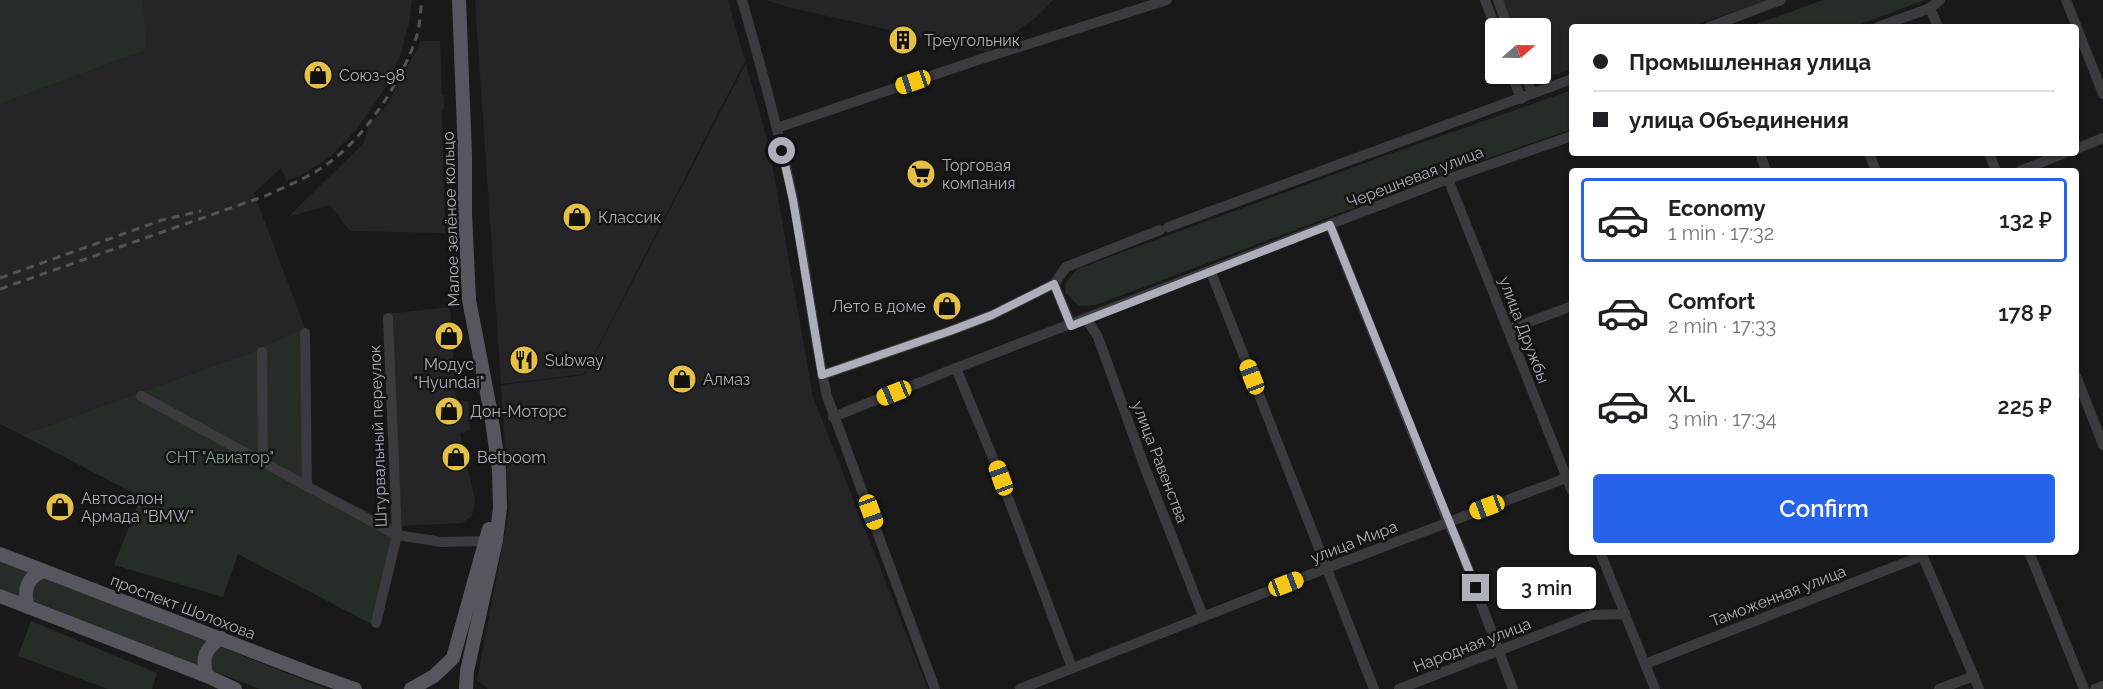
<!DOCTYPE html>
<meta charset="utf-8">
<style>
body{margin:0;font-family:Raleway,sans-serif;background:#f2f2f2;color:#202124;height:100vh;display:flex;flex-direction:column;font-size:22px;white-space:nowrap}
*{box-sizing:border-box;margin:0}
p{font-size:20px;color:#757577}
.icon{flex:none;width:33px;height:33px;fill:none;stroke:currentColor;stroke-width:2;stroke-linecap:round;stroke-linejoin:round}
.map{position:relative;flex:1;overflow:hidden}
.details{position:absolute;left:1569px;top:168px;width:510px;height:387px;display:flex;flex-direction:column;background:#fff;border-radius:6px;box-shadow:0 2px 4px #0004}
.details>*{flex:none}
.top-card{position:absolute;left:1569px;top:24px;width:510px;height:132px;border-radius:6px;box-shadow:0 2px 4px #0004;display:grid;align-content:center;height:132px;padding:0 24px;background:#fff}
.needle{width:39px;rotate:70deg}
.controls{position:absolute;left:1485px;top:18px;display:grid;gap:12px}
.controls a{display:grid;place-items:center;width:66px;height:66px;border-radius:6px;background:#fff;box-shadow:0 2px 4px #0004;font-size:30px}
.end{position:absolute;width:27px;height:27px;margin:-14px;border:8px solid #acafb9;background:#111;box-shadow:0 0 0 3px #111}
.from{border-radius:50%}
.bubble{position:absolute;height:42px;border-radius:6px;background:#fff;box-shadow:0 2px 4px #0004;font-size:20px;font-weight:600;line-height:42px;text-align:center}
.car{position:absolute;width:18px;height:36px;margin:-18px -9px;border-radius:8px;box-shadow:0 0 4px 2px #0007;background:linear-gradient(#f5c518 24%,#345 0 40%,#f5c518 0 76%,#345 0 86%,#f5c518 0)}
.top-card b{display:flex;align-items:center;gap:21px;height:57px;font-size:22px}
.top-card b+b{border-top:2px solid #e0e0e0}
.top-card i{width:15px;height:15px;background:#202124}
ul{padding:10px 0 0;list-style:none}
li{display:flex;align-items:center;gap:18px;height:84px;margin:0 12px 9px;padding:0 12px;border:3px solid transparent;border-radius:6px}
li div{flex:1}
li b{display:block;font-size:22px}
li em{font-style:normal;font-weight:600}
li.selected{border-color:#2563eb}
li>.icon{width:54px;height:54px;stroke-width:1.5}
.cta{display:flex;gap:12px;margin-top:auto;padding:12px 24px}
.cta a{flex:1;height:69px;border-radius:6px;background:#2563eb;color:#fff;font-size:24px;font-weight:600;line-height:69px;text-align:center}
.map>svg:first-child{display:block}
.built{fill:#252527}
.green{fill:#252d26}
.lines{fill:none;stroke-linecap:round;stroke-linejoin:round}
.minor{stroke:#3a3a3f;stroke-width:10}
.major{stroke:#56575e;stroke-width:14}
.rail{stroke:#53545a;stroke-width:3;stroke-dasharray:8 6;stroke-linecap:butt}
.route{stroke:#acafb9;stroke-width:8}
.labels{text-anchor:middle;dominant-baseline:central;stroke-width:5;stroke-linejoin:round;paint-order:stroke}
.poi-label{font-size:16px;fill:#acafb9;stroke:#141415;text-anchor:start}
.street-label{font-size:16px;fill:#acafb9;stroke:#141415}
.park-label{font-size:16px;fill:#84a389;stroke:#141415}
</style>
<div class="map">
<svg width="2103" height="689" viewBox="0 0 2103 689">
<rect width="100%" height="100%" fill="#19191a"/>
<g class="built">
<polygon points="141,0 412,0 409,24 400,56 382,93 357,129 330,157 300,176 286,181 281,168 254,193 305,328 247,354 22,435 0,424 0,104 146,50 141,23"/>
<polygon points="475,0 728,0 745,61 584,374 501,384"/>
<polygon points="765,0 1053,0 1038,16 987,52 792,8"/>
<polygon points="1502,0 1767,0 1690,27 1572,27 1572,69 1532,83 1528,74 1540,74 1540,28 1512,28"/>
<polygon points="421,41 440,41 442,95 444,95 444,109 442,109 445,233 350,231 330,205 288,217 364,143 368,126 388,104"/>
<polygon points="746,63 769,147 813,397 928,689 488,689 477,680 509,511 501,385 584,375"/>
<polygon points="450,307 456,400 468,401 470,431 460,433 475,500 472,516 462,523 402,526 387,314"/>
</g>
<g class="green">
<polygon points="0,0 143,0 146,50 0,104"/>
<polygon points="1823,0 1925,0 1853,27 1748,27"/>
<polygon points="1572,90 1572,129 1446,173 1096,305 1079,306 1065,293 1066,282 1077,269 1381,157"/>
<polygon points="305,328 309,483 401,528 379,628 238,554 223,597 114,565 141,497 22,435 247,354"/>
<polygon points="0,560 21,568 327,689 260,689 10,592 0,588"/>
<polygon points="31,621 157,673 152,689 108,689 18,656"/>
</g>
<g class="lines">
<g class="minor">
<path d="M742,0C761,66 779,132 793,199C806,264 812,331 827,396L935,689"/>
<polyline points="1485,0 1496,29"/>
<polyline points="1498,0 1508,28"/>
<polyline points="2066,0 2103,94"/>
<polyline points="1930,8 1938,27"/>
<polyline points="1709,27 1781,0"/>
<polyline points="1878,27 1930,8 1940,0"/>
<polyline points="1512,74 1521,99"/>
<polyline points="1525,74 1532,94"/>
<polyline points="777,128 981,59 1167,0"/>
<polyline points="2076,149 2103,138"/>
<polyline points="1760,153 1766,171"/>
<polyline points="1869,153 1876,171"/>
<polyline points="1989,153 1996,171"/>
<polyline points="2020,171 2065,153"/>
<polyline points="1448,179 1572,491"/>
<polyline points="1330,225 1448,522 1460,547 1513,689"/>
<polyline points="1168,227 1572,79"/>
<polyline points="1211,272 1374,689"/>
<polyline points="1054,284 1071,325"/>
<polyline points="1087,320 1098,337 1145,468 1203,616"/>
<polyline points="1508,330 1572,306"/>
<polyline points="305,333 307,487"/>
<polyline points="262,352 263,463"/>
<polyline points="956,368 993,458 1072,668"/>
<polyline points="822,375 950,331 992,315 1054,284 1066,267 1160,230"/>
<polyline points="2076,376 2103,445"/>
<polyline points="141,396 397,535 442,542 486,541"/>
<polyline points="833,417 956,368 1448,179 1572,136"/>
<polyline points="1600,552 1655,689"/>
<polyline points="1921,552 1979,689"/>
<polyline points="2029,552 2084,689"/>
<polyline points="376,623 397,535 388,318"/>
<polyline points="1645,664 1922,556"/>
<polyline points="1020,689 1327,568 1566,478"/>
<polyline points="1399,689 1591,615 1625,614"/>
<polyline points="1939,689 1974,676"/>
<polyline points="2095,689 2103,686"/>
</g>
<g class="major">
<polyline points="459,0 465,156 465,213 469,300 491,414 499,470 500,508 496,540 467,671 466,689"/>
<polyline points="0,554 312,674 355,689"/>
<polyline points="0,596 207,676 235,689"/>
<path d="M28,607C23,591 27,576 44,571"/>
<path d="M207,676C201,658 205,649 221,638"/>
<polyline points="411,689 434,676 453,658 489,529"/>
</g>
<g class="rail">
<polyline points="0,278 162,220 201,211"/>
<path d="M0,289L265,196C289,185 315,175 335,158C368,132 401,81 415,41C420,29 420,13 422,0"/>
</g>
</g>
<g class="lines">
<polyline class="route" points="782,151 793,200 822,375 950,331 992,315 1054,284 1071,326 1330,225 1476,588"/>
</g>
<defs>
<g id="building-disc" transform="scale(1.5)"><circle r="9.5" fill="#e6c045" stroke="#141415"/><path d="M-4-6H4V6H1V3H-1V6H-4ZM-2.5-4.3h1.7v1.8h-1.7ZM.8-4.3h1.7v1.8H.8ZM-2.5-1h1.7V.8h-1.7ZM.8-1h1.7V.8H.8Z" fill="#111"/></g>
<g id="shop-disc" transform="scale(1.5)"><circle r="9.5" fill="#e6c045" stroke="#141415"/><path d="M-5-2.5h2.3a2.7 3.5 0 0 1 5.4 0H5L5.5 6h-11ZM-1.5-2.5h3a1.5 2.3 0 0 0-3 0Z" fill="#111"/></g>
<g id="supermarket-disc" transform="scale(1.5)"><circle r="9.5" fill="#e6c045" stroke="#141415"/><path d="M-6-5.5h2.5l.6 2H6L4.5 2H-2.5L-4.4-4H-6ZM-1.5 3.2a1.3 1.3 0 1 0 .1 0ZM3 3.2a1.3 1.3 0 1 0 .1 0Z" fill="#111"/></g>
<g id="restaurant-disc" transform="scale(1.5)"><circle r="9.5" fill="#e6c045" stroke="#141415"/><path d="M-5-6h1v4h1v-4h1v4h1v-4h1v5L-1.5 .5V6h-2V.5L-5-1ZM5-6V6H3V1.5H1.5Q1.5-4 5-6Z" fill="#111"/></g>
</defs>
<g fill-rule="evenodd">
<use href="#building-disc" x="903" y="40"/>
<use href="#shop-disc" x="318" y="75"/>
<use href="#supermarket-disc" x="921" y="174"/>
<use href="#shop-disc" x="577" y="217"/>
<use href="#shop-disc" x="947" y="306"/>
<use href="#shop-disc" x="449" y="336"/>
<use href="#restaurant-disc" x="524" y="360"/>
<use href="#shop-disc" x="682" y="379"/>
<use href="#shop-disc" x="449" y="411"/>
<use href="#shop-disc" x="456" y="457"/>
<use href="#shop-disc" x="60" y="507"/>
</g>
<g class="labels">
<g class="poi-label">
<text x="924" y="40">Треугольник</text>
<text x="339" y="75">Союз-98</text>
<text x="942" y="165">Торговая<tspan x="942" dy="18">компания</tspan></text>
<text x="598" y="217">Классик</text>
<text x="926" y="306" text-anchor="end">Лето в доме</text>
<text x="545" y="360">Subway</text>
<text x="449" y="364" text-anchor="middle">Модус<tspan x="449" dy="18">"Hyundai"</tspan></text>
<text x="703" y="379">Алмаз</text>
<text x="470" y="411">Дон-Моторс</text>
<text x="477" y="457">Betboom</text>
<text x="81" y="498">Автосалон<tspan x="81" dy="18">Армада "BMW"</tspan></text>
</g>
<g class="street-label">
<text transform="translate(1415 177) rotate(-21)">Черешневая улица</text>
<text transform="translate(451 219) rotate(-92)">Малое зелёное кольцо</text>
<text transform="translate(1524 330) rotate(69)">улица Дружбы</text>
<text transform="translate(378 436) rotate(-92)">Штурвальный переулок</text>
<text transform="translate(1160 462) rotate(69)">улица Равенства</text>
<text transform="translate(1354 542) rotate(-21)">улица Мира</text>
<text transform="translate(1778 596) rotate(-21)">Таможенная улица</text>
<text transform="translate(183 607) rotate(21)">проспект Шолохова</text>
<text transform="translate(1472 645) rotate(-21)">Народная улица</text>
</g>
<g class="park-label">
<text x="220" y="457">СНТ "Авиатор"</text>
</g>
</g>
</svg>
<div class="controls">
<a><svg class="needle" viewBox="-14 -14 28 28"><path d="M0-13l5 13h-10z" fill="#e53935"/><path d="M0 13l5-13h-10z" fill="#757577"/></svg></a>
</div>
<i class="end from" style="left:782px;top:151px"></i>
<i class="end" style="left:1476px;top:588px"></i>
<div class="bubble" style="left:1497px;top:567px;width:99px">3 min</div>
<i class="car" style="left:913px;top:82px;rotate:251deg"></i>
<i class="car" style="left:1252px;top:377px;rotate:339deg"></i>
<i class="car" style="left:894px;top:393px;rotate:248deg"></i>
<i class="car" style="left:1001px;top:478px;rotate:340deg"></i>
<i class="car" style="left:1487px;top:507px;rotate:250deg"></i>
<i class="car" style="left:871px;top:512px;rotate:160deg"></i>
<i class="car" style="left:1286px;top:584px;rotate:69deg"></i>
<div class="top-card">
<b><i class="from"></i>Промышленная улица</b>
<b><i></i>улица Объединения</b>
</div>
<section class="details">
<ul>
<li class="selected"><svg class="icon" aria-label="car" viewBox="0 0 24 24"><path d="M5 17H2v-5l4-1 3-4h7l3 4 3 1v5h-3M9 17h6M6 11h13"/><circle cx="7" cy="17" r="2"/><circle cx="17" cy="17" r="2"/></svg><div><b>Economy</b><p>1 min · 17:32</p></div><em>132 ₽</em></li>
<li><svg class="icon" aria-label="car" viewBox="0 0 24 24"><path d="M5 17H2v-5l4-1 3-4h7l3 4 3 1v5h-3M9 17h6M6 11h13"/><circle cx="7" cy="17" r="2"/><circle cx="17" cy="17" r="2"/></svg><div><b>Comfort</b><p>2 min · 17:33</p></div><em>178 ₽</em></li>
<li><svg class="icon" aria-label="car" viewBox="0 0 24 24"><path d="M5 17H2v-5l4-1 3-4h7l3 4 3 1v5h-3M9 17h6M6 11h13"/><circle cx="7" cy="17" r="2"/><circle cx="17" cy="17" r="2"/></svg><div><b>XL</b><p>3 min · 17:34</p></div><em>225 ₽</em></li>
</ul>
<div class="cta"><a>Confirm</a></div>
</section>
</div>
